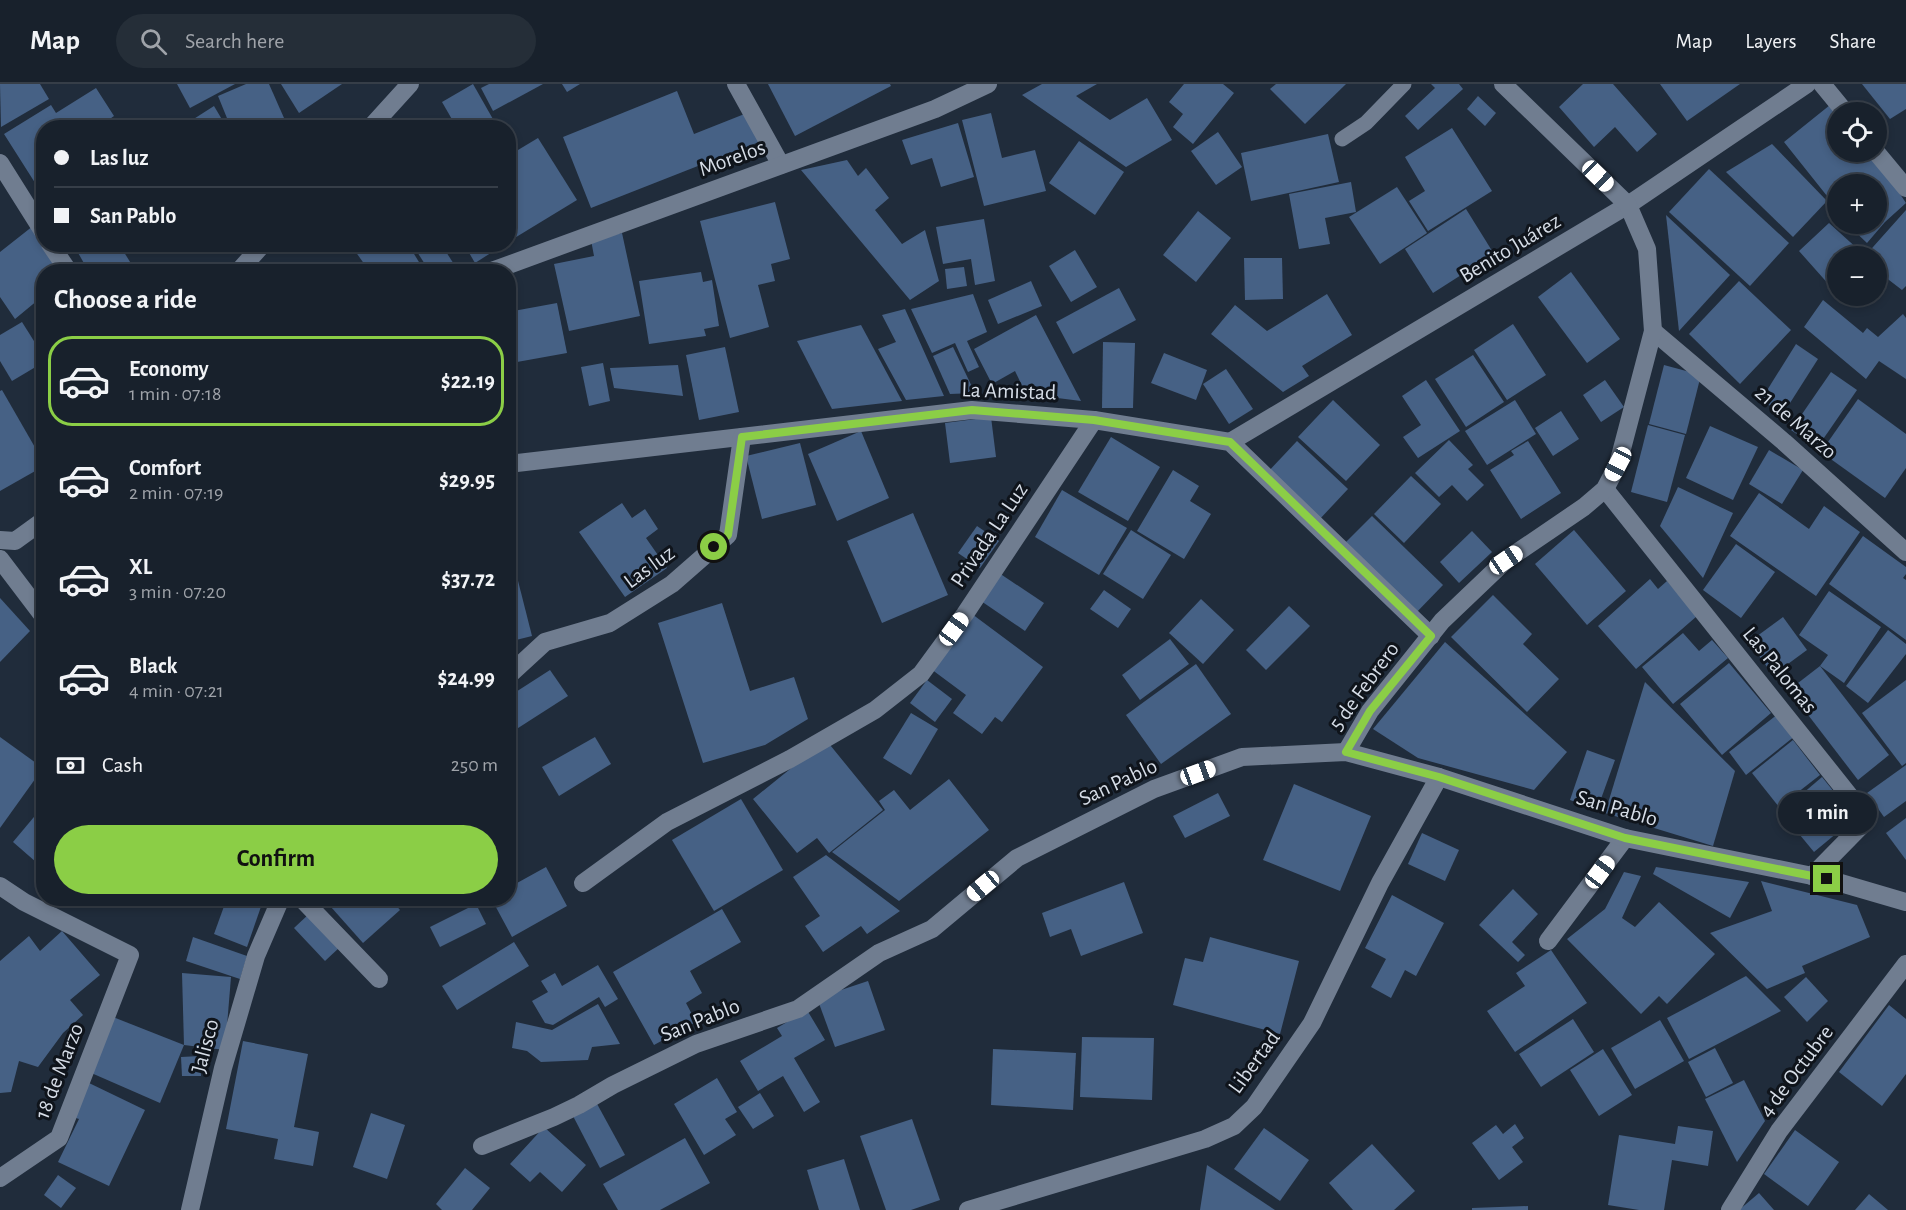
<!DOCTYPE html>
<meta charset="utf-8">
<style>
body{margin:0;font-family:"Alegreya Sans",sans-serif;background:#252e38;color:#f1f3f6;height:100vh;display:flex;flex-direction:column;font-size:22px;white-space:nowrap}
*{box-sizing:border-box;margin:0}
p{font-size:20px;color:#9fa3a9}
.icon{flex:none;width:33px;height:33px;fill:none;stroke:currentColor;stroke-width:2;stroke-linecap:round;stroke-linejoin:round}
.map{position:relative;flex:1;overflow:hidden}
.sheet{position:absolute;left:36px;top:180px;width:480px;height:642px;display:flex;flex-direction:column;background:#18212c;border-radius:24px;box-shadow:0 3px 9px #0003,0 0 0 2px #363e48}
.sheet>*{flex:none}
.banner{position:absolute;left:36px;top:36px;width:480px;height:132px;border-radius:24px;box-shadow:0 3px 9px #0003,0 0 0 2px #363e48;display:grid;align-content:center;height:132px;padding:0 18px;background:#18212c}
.controls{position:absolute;left:1827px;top:18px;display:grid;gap:12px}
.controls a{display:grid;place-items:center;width:60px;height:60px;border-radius:50%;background:#18212c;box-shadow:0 3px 9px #0003,0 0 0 2px #363e48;font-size:30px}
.end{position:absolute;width:27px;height:27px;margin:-14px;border:8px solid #8bce46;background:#111;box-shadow:0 0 0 3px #111}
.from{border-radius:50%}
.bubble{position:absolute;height:42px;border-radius:21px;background:#18212c;box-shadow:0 3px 9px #0003,0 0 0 2px #363e48;font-size:20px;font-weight:700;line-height:42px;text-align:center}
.car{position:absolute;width:18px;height:36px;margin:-18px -9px;border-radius:8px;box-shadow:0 0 4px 2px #0007;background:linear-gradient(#fff 24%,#345 0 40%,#fff 0 76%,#345 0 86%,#fff 0)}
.banner b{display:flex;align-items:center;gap:21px;height:57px;font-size:22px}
.banner b+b{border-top:2px solid #363e48}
.banner i{width:15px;height:15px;background:#f1f3f6}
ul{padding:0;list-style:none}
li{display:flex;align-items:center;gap:18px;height:90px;margin:0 12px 9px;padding:0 6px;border:3px solid transparent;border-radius:24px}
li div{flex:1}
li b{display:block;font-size:22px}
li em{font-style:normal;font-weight:700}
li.current{border-color:#8bce46}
li>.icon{width:54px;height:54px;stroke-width:1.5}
h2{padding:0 18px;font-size:27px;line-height:72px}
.pay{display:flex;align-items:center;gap:15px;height:66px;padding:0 18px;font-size:22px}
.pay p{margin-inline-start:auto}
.cta{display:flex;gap:12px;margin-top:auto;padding:12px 18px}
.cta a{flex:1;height:69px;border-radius:36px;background:#8bce46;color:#111;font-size:24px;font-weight:700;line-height:69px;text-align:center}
header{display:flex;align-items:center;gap:36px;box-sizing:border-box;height:84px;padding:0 30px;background:#18212c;border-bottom:2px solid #363e48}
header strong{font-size:28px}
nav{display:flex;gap:33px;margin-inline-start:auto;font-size:21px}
.search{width:420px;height:54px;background:#252e38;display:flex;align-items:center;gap:15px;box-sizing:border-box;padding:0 21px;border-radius:33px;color:#9fa3a9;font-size:22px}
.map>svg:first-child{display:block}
.building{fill:#466185}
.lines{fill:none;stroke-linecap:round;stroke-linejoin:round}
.lane{stroke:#707d90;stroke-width:15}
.street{stroke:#707d90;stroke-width:18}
.route{stroke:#8bce46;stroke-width:8}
.labels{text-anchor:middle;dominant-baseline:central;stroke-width:6;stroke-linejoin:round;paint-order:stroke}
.street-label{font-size:22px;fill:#d6dde7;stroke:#0f141b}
</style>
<header>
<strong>Map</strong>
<div class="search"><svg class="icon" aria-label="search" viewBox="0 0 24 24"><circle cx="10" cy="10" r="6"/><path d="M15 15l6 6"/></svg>Search here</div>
<nav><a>Map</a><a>Layers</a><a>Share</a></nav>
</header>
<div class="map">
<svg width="1906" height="1126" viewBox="0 0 1906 1126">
<rect width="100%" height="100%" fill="#202c3b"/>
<g class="building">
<polygon points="0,0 40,0 49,15 1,43"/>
<polygon points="177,0 235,0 190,24"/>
<polygon points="246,0 269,0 284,34 261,44 231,44 218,12"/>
<polygon points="281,0 342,0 299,29"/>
<polygon points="473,0 498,44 457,44 442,18"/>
<polygon points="489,0 543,0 493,27 481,4"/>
<polygon points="562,0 580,0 567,8"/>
<polygon points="768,0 890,0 891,2 795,52"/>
<polygon points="1042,0 1097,0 1076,12 1110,36 1147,14 1172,56 1126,83 1022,11"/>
<polygon points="1184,0 1223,0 1234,9 1193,60 1173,43 1183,30 1169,18"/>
<polygon points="1276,0 1346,0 1305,40 1270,5"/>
<polygon points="1431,0 1459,0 1463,5 1418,46 1405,32 1435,4"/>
<polygon points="1583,0 1613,0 1657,50 1637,68 1615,43 1594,63 1559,23"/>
<polygon points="1660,0 1740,0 1687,37"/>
<polygon points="1862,0 1906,0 1906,25 1890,35"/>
<polygon points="96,4 114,32 97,44 44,44 44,113 4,50 51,21 56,29"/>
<polygon points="677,7 694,50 747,29 759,58 591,124 563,53"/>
<polygon points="1478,12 1496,29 1485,42 1467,25"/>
<polygon points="1830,21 1838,29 1838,68 1872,68 1906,119 1885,138 1867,159 1847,140 1876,140 1876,100 1838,100 1838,130 1829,121 1831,117 1784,58"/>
<polygon points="214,22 227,44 193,44 189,38"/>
<polygon points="991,29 1002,74 1035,66 1046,107 984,122 962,36"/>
<polygon points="175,35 181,44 163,44"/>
<polygon points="958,39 974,93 941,103 932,74 911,81 902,56"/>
<polygon points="1452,44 1492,107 1428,147 1409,117 1425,107 1405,73"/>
<polygon points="1218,48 1242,83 1216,101 1191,67"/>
<polygon points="1328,50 1339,98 1251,117 1241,69"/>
<polygon points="538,54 577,116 508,158 508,72"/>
<polygon points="1079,57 1124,88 1095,131 1049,99"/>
<polygon points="1772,60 1827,117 1793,153 1726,88"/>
<polygon points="847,76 858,92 866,84 889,114 875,126 902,160 925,146 939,197 910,216 801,86"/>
<polygon points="1709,85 1789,159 1750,202 1669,128"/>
<polygon points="1351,98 1356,128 1325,134 1330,160 1299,165 1289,110"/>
<polygon points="1397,103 1427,149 1380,180 1349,133"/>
<polygon points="775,118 790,175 771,180 775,197 758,201 769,243 730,254 700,137"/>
<polygon points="1466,125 1494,170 1433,209 1405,165"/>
<polygon points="1906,126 1906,202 1902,206 1876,186 1876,172 1865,172"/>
<polygon points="1198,127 1231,154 1196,198 1163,171"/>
<polygon points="1666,131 1730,191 1679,247"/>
<polygon points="984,135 995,197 975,201 971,175 943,180 936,143"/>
<polygon points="1829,139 1860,167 1855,172 1838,172 1838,195 1831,203 1799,167"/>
<polygon points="33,142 62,188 44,188 44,211 15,235 0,213 0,168"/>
<polygon points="622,149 640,232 569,247 554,180 594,172 591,156"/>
<polygon points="88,160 119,160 135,186 89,188 77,167"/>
<polygon points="364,160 408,160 425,188 370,188 355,167"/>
<polygon points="412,160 441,160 459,188 430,188"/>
<polygon points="464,160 505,160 475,179"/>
<polygon points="1075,166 1097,203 1071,218 1049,182"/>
<polygon points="1244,174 1282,174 1283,215 1245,216"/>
<polygon points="964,183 967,202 947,205 945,185"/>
<polygon points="701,188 703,198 712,196 719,242 704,245 706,252 649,260 639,197"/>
<polygon points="1571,188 1620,255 1587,279 1538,213"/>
<polygon points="1031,197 1042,222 998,240 988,216"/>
<polygon points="1739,197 1791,246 1740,300 1689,250"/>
<polygon points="1119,204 1136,236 1073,270 1056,238"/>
<polygon points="973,210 987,248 967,257 979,283 968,288 955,259 932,269 911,225"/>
<polygon points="1327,210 1352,251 1302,282 1309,292 1283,308 1211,250 1235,221 1267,247"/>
<polygon points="1823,216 1863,249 1867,244 1878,253 1903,230 1906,234 1906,295 1879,277 1866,295 1804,243"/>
<polygon points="557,219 567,269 517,278 508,228"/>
<polygon points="905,225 944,312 906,316 878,265 896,258 882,231"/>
<polygon points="1036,231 1081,317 1026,310 1015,287 992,300 974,265"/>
<polygon points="22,238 44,273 44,278 12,297 0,277 0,251"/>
<polygon points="1513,240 1546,291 1507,316 1474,266"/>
<polygon points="861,241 902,317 832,325 797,257"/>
<polygon points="1103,258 1135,259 1133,324 1102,324"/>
<polygon points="1796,260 1818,275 1783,330 1761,316"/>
<polygon points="725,263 739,328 699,336 686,271"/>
<polygon points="953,263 975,309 950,310 933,272"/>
<polygon points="1164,269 1207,286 1196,316 1151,299"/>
<polygon points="1473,271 1504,318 1466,343 1435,295"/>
<polygon points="603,279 610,317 589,322 581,283"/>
<polygon points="678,281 683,312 614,304 610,284"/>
<polygon points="1664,281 1701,291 1686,350 1649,340"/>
<polygon points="1226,285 1253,325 1229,340 1203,300"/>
<polygon points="1831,288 1857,306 1817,364 1791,346"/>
<polygon points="1426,296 1460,347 1418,374 1403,353 1421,341 1402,312"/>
<polygon points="1605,296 1624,323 1601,338 1583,311"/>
<polygon points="2,306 44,379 44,382 0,407 0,307"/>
<polygon points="1858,315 1906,350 1906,384 1885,414 1821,368"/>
<polygon points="1333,316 1380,361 1346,397 1298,353"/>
<polygon points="1515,316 1536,350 1487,381 1465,347"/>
<polygon points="1561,327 1579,355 1553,372 1535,344"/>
<polygon points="991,333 996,373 950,379 945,339"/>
<polygon points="1648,341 1685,351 1667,418 1631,408"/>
<polygon points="1710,342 1758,363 1733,416 1686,394"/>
<polygon points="861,347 889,414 837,437 808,370"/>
<polygon points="1111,353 1160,383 1128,437 1078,408"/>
<polygon points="1449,356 1473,381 1468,385 1484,401 1467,417 1452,401 1439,413 1415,389"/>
<polygon points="1297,357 1348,405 1318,437 1267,389"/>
<polygon points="1528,357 1561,409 1521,435 1490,386 1514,371 1511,367"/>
<polygon points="800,359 816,421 762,435 746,372"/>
<polygon points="1769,366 1803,386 1782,420 1749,400"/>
<polygon points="1173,386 1199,402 1190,417 1211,430 1184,475 1137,447"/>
<polygon points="1411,392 1441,420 1404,459 1374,430"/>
<polygon points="1678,403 1733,429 1703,494 1660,442"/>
<polygon points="1062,406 1127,444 1099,491 1035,453"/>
<polygon points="1759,409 1809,445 1824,422 1860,448 1816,512 1730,452"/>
<polygon points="622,419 632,434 645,425 658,445 646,454 667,484 625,513 579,448"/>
<polygon points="913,429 948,511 882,539 847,457"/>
<polygon points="1372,432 1443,501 1413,532 1342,462"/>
<polygon points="977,442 999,457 980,484 958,469"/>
<polygon points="1131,446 1171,471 1143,515 1103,490"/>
<polygon points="1574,446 1626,507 1587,541 1535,480"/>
<polygon points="1472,447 1492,468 1459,499 1440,478"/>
<polygon points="1863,452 1906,483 1906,490 1903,494 1906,496 1906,556 1829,500"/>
<polygon points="1736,460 1775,488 1741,534 1703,506"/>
<polygon points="514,481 532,552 508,558 508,482"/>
<polygon points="999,489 1044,519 1025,547 981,517"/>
<polygon points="1650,495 1658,505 1667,497 1697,532 1636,585 1598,542"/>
<polygon points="1104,506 1131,525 1118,544 1090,525"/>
<polygon points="1829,507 1881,543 1844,599 1820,582 1828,571 1799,551"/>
<polygon points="1493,511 1532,550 1523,560 1559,595 1527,628 1451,553"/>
<polygon points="0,514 30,547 0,578"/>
<polygon points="1201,515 1234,546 1203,580 1169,549"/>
<polygon points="722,519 750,607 794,593 808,635 765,661 703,679 658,539"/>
<polygon points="1289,522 1310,542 1266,586 1246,566"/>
<polygon points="972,530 1043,583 1002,638 995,633 982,650 953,629 966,611 931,585"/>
<polygon points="1783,533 1807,566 1773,591 1749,558"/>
<polygon points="1888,546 1906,560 1906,570 1868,619 1846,602"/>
<polygon points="1683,549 1699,567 1712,556 1728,574 1673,620 1642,583"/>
<polygon points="1170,555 1189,580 1140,616 1122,591"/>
<polygon points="1445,558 1567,668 1534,706 1418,674 1373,645"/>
<polygon points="1729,579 1771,629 1722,671 1680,620"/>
<polygon points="1196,580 1231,630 1161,680 1126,631"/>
<polygon points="1820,582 1889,671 1858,696 1789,606"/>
<polygon points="550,586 568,612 515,646 508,636 508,613"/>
<polygon points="927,596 952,615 935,638 910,619"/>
<polygon points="1906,596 1906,679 1902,682 1862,629"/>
<polygon points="1645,598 1735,687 1713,762 1605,729"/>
<polygon points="911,629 938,645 911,691 883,674"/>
<polygon points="1778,630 1795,652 1746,691 1729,668"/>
<polygon points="0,653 43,684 0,744"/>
<polygon points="595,653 611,680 559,712 542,683"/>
<polygon points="826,656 883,726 829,769 817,754 797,769 753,715"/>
<polygon points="1793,656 1820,691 1779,723 1752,689"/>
<polygon points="1587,666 1615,676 1597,726 1570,716"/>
<polygon points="1906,681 1906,717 1884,733 1867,709"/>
<polygon points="1822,693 1855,734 1814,768 1781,728"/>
<polygon points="949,695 989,746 899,817 832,768 885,726 879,717 894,706 910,726"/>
<polygon points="1294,700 1371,732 1340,807 1263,776"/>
<polygon points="1218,709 1230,732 1185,754 1173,732"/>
<polygon points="741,715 783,786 714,827 672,756"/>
<polygon points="44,721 44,785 13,758"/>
<polygon points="1906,734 1906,776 1886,749"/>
<polygon points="1422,749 1459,766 1445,797 1408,780"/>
<polygon points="826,771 900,827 867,850 861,842 823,868 805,842 820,832 793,793"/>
<polygon points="546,783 567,822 512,853 491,814 508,814 508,804"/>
<polygon points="1656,783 1749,798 1730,834 1653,790"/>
<polygon points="1624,788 1641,792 1622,834 1635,843 1659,818 1715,870 1667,920 1659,912 1641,930 1567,855 1605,825"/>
<polygon points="1761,797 1857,821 1870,853 1802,882 1805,889 1767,905 1710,849 1772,827"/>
<polygon points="1124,798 1143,849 1081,872 1071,845 1050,853 1042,829"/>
<polygon points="1513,805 1538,830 1512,858 1525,871 1518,878 1479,841"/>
<polygon points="1392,811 1444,839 1416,892 1405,886 1391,914 1371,903 1386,875 1365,864"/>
<polygon points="227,814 264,814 247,863 214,850"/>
<polygon points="323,814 390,814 400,826 363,859"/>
<polygon points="476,820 486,840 440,863 430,843"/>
<polygon points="722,825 741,858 690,887 702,909 686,919 696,938 654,961 613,888"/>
<polygon points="310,829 341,862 325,877 294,844"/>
<polygon points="62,847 100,891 70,916 83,931 63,949 38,983 19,977 11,1008 0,1009 0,877 29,852 40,867"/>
<polygon points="193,853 247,872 240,895 186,877"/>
<polygon points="1210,853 1299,877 1280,950 1173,921 1185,874 1203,878"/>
<polygon points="514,858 529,882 457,926 442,902"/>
<polygon points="1551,866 1587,919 1515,968 1487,927 1525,902 1516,889"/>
<polygon points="598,881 618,915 605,923 599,913 553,941 545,939 532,917 548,908 541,897 555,889 562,902"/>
<polygon points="182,889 231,893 225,966 184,961"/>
<polygon points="1746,892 1781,927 1689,975 1667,934"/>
<polygon points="1806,893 1828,917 1807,938 1784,913"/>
<polygon points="868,897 885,946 835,963 817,914"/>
<polygon points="598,920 620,960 592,963 588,976 541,978 527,967 512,964 516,938 552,946"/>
<polygon points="1889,921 1906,935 1906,990 1882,1022 1839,988"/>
<polygon points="807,926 825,956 794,974 820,1018 804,1028 783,992 758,1007 740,977 782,952 777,944"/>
<polygon points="113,933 184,961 160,1019 89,988"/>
<polygon points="1573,935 1594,968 1541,1003 1519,970"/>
<polygon points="1660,936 1684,977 1635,1005 1611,964"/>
<polygon points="1082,953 1154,954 1152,1016 1080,1013"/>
<polygon points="243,957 308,970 294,1043 319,1048 313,1082 274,1075 278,1055 226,1045"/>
<polygon points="1715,964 1733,999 1706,1013 1688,978"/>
<polygon points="993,965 1076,969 1073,1026 991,1021"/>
<polygon points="1603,965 1632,1011 1599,1032 1570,986"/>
<polygon points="200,972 201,992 182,992 181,973"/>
<polygon points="717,994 737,1028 725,1035 736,1051 704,1071 674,1020"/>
<polygon points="1744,996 1765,1037 1737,1078 1705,1015"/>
<polygon points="89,999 145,1026 109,1102 58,1078 79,1035 73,1033"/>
<polygon points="760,1009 774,1032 753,1045 738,1023"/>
<polygon points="596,1018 625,1071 600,1084 572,1030"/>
<polygon points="371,1029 405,1041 387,1095 353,1083"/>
<polygon points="912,1035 940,1116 911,1126 886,1126 860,1052"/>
<polygon points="1515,1040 1524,1054 1512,1063 1523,1078 1499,1096 1472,1059 1496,1041 1503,1050"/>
<polygon points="1678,1042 1713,1047 1708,1082 1672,1076 1664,1126 1639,1126 1608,1121 1619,1051 1675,1060"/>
<polygon points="544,1043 586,1081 562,1108 540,1088 530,1098 510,1080"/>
<polygon points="1264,1044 1309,1076 1280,1117 1234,1085"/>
<polygon points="1795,1046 1839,1078 1808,1122 1764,1090"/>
<polygon points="685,1054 710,1099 660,1126 618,1126 603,1100"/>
<polygon points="1372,1060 1415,1107 1394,1126 1353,1126 1329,1099"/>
<polygon points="844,1075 860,1126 819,1126 807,1086"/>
<polygon points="1207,1081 1275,1126 1200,1126"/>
<polygon points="465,1084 490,1104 472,1126 442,1126 436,1120"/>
<polygon points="58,1091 76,1104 61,1124 44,1111"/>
<polygon points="1759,1109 1774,1126 1739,1126"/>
<polygon points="1869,1110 1888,1126 1855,1126"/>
<polygon points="1528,1122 1528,1126 1472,1126 1472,1124"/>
</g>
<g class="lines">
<polyline class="lane" points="1342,55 1366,39 1404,0"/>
<g class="street">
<polyline points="736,0 781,81"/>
<polyline points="1822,0 1845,28"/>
<polyline points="370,44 410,0"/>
<polyline points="1876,68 1906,104"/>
<polyline points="0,79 44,149"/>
<polyline points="50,160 69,188"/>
<polyline points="238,188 263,160"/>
<polyline points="489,188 935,25 988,0"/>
<polyline points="1653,247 1784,358 1906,468"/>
<polyline points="1230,358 1628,121 1807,0"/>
<polyline points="508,380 972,326 1094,336 1230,358 1431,552"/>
<polyline points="1605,405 1868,735 1812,792"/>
<polyline points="0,456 15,457 44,436"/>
<polyline points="0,475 44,533"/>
<polyline points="508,592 545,558 610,539 672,500 728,451 742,353"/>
<polyline points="1346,668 1370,627 1442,537 1506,476 1584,423 1605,405 1618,380 1653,247 1647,165 1628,121 1503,0"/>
<polyline points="583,799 667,738 790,675 875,626 921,590 965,530 1094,336"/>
<polyline points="0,802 24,818 130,871 59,1054 0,1094"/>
<polyline points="301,814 379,895"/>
<polyline points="1548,857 1625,754"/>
<polyline points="482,1062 554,1033 579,1021 613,1001 696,960 798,925 879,869 932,845 1017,774 1154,705 1242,673 1346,668 1439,693 1625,754 1827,795 1906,818"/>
<polyline points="190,1126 223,984 256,872 281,814"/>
<polyline points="968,1126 1205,1055 1234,1042 1254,1023 1312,939 1380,799 1439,693"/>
<polyline points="1730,1126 1779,1047 1906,880"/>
</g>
</g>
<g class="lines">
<polyline class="route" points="714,463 728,451 742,353 972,326 1094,336 1230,358 1431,552 1370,627 1346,668 1439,693 1625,754 1827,795"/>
</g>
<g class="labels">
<g class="street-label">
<text transform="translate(732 74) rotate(-20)">Morelos</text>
<text transform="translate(1510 164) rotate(-31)">Benito Juárez</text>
<text transform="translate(1009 307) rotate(2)">La Amistad</text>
<text transform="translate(1796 338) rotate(41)">21 de Marzo</text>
<text transform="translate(989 451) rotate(-56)">Privada La Luz</text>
<text transform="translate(649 483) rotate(-36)">Las luz</text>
<text transform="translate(1780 586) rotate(51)">Las Palomas</text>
<text transform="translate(1364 602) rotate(-54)">5 de Febrero</text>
<text transform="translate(1118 698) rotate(-25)">San Pablo</text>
<text transform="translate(1617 724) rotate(16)">San Pablo</text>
<text transform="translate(700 936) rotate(-22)">San Pablo</text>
<text transform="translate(205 962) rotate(-75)">Jalisco</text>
<text transform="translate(1254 978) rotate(-54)">Libertad</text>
<text transform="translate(59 987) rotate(-69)">18 de Marzo</text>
<text transform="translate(1796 987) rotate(-53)">4 de Octubre</text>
</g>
</g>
</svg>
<div class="controls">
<a><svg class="icon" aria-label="locate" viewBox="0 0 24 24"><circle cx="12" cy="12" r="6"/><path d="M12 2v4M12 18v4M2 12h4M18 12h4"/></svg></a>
<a>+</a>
<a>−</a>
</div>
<i class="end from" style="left:714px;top:463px"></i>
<i class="end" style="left:1827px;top:795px"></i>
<div class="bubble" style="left:1778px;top:708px;width:99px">1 min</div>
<i class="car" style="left:1598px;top:92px;rotate:134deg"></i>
<i class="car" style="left:1618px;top:380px;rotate:208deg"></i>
<i class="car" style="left:1506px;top:476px;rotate:56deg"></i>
<i class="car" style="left:954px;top:545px;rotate:36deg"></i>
<i class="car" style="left:1198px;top:689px;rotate:70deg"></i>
<i class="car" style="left:1600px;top:788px;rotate:37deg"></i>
<i class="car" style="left:983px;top:802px;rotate:230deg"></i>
<div class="banner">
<b><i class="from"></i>Las luz</b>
<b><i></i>San Pablo</b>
</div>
<section class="sheet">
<h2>Choose a ride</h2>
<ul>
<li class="current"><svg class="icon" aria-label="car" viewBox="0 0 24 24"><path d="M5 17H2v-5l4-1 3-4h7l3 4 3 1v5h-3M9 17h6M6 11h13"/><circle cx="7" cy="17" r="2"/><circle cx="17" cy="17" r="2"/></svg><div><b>Economy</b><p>1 min · 07:18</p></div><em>$22.19</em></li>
<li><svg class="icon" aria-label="car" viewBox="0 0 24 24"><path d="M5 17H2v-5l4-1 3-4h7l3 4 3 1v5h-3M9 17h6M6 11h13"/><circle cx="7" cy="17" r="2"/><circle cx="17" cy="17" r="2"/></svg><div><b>Comfort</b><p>2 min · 07:19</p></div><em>$29.95</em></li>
<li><svg class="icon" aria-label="car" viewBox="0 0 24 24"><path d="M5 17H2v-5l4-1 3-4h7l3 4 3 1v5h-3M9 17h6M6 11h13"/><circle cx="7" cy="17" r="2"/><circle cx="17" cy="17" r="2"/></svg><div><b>XL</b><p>3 min · 07:20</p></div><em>$37.72</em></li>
<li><svg class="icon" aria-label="car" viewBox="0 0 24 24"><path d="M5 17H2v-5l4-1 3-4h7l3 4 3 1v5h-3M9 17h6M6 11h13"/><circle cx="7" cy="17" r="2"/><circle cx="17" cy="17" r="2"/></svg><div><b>Black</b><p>4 min · 07:21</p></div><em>$24.99</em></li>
</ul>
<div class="pay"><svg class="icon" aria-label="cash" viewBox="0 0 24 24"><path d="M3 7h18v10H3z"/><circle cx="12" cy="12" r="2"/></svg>Cash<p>250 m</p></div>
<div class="cta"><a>Confirm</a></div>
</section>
</div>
